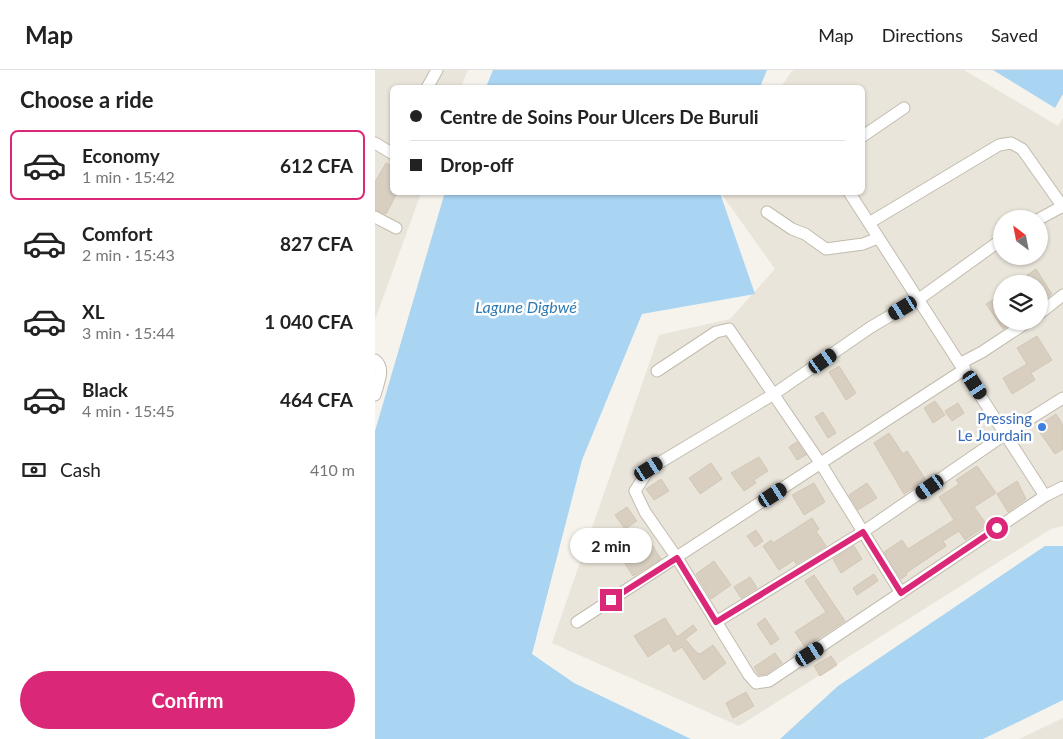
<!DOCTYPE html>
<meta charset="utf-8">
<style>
body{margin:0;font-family:Lato,sans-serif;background:#f6f6f6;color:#222;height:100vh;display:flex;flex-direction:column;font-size:19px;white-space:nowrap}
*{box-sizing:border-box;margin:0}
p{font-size:16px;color:#767676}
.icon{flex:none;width:28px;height:28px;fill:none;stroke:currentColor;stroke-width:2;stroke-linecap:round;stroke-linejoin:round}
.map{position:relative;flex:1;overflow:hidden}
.panel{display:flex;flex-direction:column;background:#fff;width:375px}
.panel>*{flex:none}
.hud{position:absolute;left:15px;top:15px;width:475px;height:110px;border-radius:8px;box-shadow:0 1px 4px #0004;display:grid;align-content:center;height:110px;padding:0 20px;background:#fff}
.needle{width:32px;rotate:328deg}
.fabs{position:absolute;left:618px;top:140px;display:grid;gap:10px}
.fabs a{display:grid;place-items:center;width:55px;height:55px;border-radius:50%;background:#fff;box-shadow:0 1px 4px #0004;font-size:25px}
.end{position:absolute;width:22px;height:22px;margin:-11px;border:6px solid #db2777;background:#fff;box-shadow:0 0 0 2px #fff}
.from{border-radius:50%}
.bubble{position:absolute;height:35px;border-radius:18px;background:#fff;box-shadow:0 1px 4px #0004;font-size:16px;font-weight:700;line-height:35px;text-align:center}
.car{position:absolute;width:15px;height:30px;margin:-15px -8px;border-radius:6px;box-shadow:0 0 4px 1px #0007;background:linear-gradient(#222 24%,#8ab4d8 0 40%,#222 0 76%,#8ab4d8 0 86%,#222 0)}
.hud b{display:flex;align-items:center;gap:18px;height:48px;font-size:19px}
.hud b+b{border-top:1px solid #e0e0e0}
.hud i{width:12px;height:12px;background:#222}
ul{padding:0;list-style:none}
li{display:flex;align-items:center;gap:15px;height:70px;margin:0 10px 8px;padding:0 10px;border:2px solid transparent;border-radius:8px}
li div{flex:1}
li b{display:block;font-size:19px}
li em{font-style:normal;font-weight:700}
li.on{border-color:#db2777}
li>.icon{width:45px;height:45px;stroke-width:1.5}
h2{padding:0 20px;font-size:22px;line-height:60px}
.pay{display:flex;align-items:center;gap:12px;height:55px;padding:0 20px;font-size:19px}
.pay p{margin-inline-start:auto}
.button{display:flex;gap:10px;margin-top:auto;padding:10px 20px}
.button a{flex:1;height:58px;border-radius:30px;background:#db2777;color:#fff;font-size:20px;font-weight:700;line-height:58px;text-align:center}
header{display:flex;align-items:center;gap:30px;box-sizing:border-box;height:70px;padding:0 25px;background:#fff;border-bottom:1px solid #e0e0e0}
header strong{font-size:24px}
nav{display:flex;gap:28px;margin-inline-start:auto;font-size:18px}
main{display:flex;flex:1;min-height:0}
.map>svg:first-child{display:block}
.residential{fill:#eae5da;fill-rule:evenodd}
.water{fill:#a9d4f2}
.building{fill:#d8cfc1;stroke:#d3c7b4}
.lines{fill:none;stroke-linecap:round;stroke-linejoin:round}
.minor-casing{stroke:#c2bbae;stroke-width:13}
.minor{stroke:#fff;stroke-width:11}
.route{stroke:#db2777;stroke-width:6}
.shop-dot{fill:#3f7fe0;stroke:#fff;stroke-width:2}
.labels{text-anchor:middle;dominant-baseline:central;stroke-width:5;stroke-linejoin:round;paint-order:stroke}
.shop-label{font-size:15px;fill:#366cbe;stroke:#fff;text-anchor:end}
.water-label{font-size:16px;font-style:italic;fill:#2e7ab2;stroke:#fff}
</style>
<header>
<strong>Map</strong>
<nav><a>Map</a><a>Directions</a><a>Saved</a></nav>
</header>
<main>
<section class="panel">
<h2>Choose a ride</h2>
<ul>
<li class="on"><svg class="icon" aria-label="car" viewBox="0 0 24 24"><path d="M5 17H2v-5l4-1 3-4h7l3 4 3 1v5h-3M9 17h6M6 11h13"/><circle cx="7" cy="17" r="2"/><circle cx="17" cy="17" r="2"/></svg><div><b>Economy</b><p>1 min · 15:42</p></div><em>612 CFA</em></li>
<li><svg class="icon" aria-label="car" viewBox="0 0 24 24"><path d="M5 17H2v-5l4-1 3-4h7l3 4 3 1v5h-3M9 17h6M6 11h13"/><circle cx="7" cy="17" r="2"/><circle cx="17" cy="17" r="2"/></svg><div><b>Comfort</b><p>2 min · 15:43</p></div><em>827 CFA</em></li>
<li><svg class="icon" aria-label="car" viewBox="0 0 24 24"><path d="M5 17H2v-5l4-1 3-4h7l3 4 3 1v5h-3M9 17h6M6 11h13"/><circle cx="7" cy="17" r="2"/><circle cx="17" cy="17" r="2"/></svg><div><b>XL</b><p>3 min · 15:44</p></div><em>1 040 CFA</em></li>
<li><svg class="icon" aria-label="car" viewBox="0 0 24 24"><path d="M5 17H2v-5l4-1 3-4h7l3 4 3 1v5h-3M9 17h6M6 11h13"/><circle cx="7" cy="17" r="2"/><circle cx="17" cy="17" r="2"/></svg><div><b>Black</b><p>4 min · 15:45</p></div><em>464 CFA</em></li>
</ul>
<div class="pay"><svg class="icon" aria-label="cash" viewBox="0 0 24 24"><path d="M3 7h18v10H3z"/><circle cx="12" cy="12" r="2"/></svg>Cash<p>410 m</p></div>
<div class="button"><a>Confirm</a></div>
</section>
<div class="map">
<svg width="688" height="669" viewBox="0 0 688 669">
<rect width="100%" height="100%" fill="#f6f3ec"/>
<g class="residential">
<polygon points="0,0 93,0 86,17 18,18 18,122 46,123 0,250"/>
<path d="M419,0H589L683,56L688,48V456L676,459L364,656L177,573L284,265L355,249L400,199L348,126L349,123L488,122V18L406,17L416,2ZM626,149H664V186H626ZM626,214H664V251H626Z"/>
<polygon points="688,648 688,669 644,669"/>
</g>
<g class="water">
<polygon points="118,0 392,0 385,17 111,17"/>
<polygon points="618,0 688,0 688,24 680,38"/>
<polygon points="70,122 345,123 380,224 267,244 207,390 157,584 199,613 316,669 0,669 0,361"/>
<polygon points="670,476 688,476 688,630 608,669 405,669 463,616"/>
</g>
<g class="building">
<polygon points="11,93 18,97 18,123 21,125 11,144 0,140 0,112"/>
<polygon points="661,199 677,224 669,231 664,223 664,214 658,214 652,205"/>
<polygon points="621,228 626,236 626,251 640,251 628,259 611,234"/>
<polygon points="662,266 677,290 656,303 660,310 637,324 628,308 652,294 642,278"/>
<polygon points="464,296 481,323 471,330 454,302"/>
<polygon points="560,331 570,345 558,353 549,338"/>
<polygon points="583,333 589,343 577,351 570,341"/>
<polygon points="448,342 461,363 453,368 440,347"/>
<polygon points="681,344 688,355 688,379 680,384 661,357"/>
<polygon points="514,363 528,384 532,381 551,410 529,424 499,373"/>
<polygon points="422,372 431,385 422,390 414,377"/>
<polygon points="384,387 393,401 379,410 381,413 369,421 356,403"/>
<polygon points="336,393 347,409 325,424 314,408"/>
<polygon points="602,396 621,423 599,437 612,455 590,470 584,461 568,471 571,476 531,503 532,505 526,509 509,482 527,470 533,479 579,450 564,427 584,414 581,410"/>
<polygon points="286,409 294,421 279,430 271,419"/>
<polygon points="642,411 651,429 633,442 622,424"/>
<polygon points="439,413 450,432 429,445 417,425"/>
<polygon points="492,413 502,428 483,440 474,425"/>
<polygon points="252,437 262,451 250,459 240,445"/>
<polygon points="437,448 444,459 441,461 451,476 421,494 419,490 404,500 388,476 396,470 398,473"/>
<polygon points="381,460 388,471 380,477 372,466"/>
<polygon points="275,472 286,489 258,506 247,489"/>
<polygon points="479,476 487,489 466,503 458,489"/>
<polygon points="339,491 356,515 336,529 321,504"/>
<polygon points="499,504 503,511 482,525 478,518"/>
<polygon points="439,505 470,551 430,577 420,562 451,542 430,511"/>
<polygon points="375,507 382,518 366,528 359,517"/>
<polygon points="290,548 302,567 318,555 322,560 310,569 322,583 325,584 338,575 351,593 329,610 307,577 299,582 294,573 273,587 259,566"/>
<polygon points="390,548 404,569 396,575 382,554"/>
<polygon points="400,583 407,593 391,604 384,605 379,597"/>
<polygon points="456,586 462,595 445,606 439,596"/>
<polygon points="371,622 379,636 358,648 351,633"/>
</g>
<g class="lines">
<g class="minor-casing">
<g id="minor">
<polyline points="52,18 62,0"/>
<polyline points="488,66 529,38"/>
<polyline points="0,73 18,84"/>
<polyline points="474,122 670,426"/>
<polyline points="392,142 417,159 430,164 451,179 488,174 503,168"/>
<polyline points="0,147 21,158"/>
<polyline points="664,149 688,136"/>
<polyline points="494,153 624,75 636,73 647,79 688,137"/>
<polyline points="626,170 544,229 496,257 399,324 274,399 260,421 270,442 302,488 374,605 381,613 394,611 670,426 688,417"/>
<polyline points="664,244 688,225"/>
<path d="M0,290C11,298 3,313 0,325"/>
<polyline points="586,293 607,282 654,251"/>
<polyline points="282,301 341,262 354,259 446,394 526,523"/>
<polyline points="202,552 590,299"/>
<polyline points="341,552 488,462 632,363 688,328"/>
</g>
</g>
<use href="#minor" class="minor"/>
</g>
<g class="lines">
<polyline class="route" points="236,530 302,488 341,552 488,462 526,523 622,458"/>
</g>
<circle class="shop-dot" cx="667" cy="357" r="5"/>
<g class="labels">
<g class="shop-label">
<text x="657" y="348">Pressing<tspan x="657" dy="17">Le Jourdain</tspan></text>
</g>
<g class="water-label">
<text x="151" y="236">Lagune Digbwé</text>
</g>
</g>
</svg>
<div class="fabs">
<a><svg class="needle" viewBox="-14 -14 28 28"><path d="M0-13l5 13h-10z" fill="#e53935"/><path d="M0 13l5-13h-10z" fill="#767676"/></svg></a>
<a><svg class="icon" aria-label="layers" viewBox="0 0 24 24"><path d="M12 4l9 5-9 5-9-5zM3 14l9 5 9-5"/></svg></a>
</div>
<i class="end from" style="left:622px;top:458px"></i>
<i class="end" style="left:236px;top:530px"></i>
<div class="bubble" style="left:195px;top:458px;width:82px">2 min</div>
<i class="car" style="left:528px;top:238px;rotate:239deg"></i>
<i class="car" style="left:448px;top:291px;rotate:55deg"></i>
<i class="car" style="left:600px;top:315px;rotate:147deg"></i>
<i class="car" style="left:274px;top:399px;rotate:58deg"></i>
<i class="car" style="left:555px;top:417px;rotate:235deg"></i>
<i class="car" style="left:398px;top:425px;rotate:57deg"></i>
<i class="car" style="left:435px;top:584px;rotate:57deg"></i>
<div class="hud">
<b><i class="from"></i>Centre de Soins Pour Ulcers De Buruli</b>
<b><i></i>Drop-off</b>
</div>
</div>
</main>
